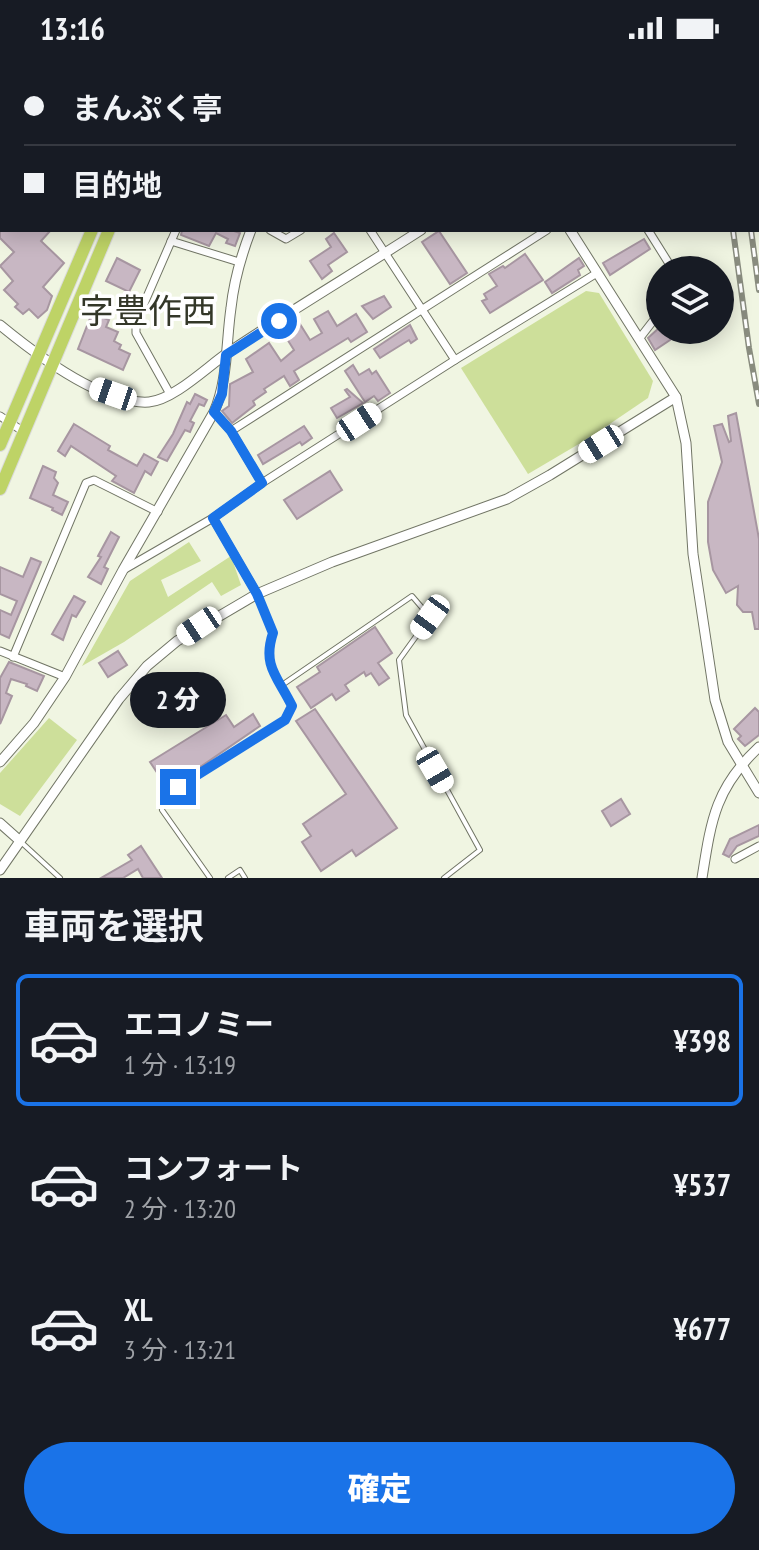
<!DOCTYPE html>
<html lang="ja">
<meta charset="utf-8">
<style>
body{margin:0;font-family:"PT Sans Narrow","Noto Sans JP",sans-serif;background:#242831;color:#f1f3f6;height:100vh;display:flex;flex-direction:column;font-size:30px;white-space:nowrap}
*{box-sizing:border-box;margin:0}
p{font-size:26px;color:#9ea1a6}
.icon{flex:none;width:44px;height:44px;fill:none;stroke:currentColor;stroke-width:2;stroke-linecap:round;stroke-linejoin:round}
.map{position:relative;height:822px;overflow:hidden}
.side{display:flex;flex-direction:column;background:#171b24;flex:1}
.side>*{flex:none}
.hud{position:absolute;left:0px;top:0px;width:760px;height:176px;box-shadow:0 4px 20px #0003;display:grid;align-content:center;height:176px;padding:0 24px;background:#171b24}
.controls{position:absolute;left:646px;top:200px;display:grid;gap:16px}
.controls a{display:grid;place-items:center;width:88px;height:88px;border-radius:50%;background:#171b24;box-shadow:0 4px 20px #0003;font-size:40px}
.end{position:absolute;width:36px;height:36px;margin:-18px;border:10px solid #1a73e8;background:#fff;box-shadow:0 0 0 4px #fff}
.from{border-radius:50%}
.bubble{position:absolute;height:56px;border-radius:28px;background:#171b24;box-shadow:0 4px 20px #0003;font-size:26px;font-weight:800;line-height:56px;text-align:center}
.car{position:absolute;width:24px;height:48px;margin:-24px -12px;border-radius:10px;box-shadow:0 0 6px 2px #0007;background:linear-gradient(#fff 24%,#345 0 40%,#fff 0 76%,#345 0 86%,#fff 0)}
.hud b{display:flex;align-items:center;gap:28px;height:76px;font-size:30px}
.hud b+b{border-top:2px solid #363941}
.hud i{width:20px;height:20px;background:#f1f3f6}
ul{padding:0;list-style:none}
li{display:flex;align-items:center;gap:24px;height:132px;margin:0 16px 12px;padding:0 8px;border:4px solid transparent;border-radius:12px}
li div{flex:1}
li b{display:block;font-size:30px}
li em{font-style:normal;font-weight:800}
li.current{border-color:#1a73e8}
li>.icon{width:72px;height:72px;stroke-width:1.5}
h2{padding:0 24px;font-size:36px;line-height:96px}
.button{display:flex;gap:16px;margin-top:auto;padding:16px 24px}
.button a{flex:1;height:92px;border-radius:48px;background:#1a73e8;color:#fff;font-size:32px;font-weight:800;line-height:92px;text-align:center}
.status{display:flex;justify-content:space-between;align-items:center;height:56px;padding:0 40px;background:#171b24;direction:ltr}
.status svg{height:22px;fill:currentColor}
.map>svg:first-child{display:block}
.green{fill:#cddf9a}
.building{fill:#c8b7c3;stroke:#a796a1;stroke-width:2}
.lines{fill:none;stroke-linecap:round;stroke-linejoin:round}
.service-casing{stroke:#717565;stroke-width:6}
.minor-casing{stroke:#717565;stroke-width:9}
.tertiary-casing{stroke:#717565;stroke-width:11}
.trunk-casing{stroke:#dadbd9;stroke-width:14}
.service{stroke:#fff;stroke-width:4}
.minor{stroke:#fff;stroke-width:7}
.tertiary{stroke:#fff;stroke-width:9}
.trunk{stroke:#bed366;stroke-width:12}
.rail-casing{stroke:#898c7f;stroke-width:6}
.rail{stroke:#fff;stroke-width:3;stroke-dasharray:9;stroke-linecap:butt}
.route{stroke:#1a73e8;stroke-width:10}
.labels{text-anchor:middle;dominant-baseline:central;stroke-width:7;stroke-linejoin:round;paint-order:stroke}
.quarter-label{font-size:34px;fill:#333728;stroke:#fff}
</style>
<div class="status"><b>13:16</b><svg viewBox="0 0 49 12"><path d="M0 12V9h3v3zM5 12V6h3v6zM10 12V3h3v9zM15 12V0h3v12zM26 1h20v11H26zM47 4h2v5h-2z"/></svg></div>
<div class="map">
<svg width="759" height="822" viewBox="0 0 759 822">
<rect width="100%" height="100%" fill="#f0f5e2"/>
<g class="green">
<polygon points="586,235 599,237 653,325 648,342 589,382 528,418 461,312"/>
<polygon points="189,486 201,505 161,524 168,541 231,500 241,529 221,540 212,526 124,586 82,610 130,525"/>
<polygon points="49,662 77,684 20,760 0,748 0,717"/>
</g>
<g class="building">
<polygon points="0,174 51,174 41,185 64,207 43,231 52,240 47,254 38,262 29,253 23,258 15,251 18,248 4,234 13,225 0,210 14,196 0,182"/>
<polygon points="182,174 231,174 240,177 235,190 226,187 228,183 216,177 209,190 181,179"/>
<polygon points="439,175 467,217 450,228 422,186"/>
<polygon points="334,177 347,196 328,209 332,215 322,223 310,205 331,191 326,183"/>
<polygon points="644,183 650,193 610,219 603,207"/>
<polygon points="525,198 543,224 490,257 482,245 487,243 484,238 497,230 489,218 503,210 505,212"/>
<polygon points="117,202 140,214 129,236 106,225"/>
<polygon points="579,202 584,210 578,214 580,219 552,237 545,226"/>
<polygon points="384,240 391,251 373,263 362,250"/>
<polygon points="328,255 337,270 356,258 367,276 351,286 348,282 294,315 299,324 290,330 284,320 264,333 266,336 253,345 255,349 232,367 222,355 229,350 230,328 253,316 246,303 269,287 281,305 294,294 282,275 298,265 310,284 322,277 314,263"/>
<polygon points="92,257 109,264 106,271 118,276 114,285 121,289 119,293 130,298 123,314 78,293"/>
<polygon points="410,269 417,283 411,287 409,284 380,302 374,293"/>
<polygon points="660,271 660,274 672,274 676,280 655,294 648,282"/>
<polygon points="353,309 359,319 369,313 372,318 376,315 390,337 378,345 374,340 365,346 345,315"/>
<polygon points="347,333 363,347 337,362 331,352 350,341 345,334"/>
<polygon points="195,338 207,344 204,350 199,348 190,365 194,367 190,376 185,374 167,405 158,401 173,378 187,346 190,348"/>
<polygon points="736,357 759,483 759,573 755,573 752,556 743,556 737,549 738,530 726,537 713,514 708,486 708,446 722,406 714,370 722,368 729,386 731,385 728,360"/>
<polygon points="74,368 110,390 108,394 137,410 144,398 158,406 151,419 145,415 134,437 112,425 116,420 71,390 65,400 58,395"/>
<polygon points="304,370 312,382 302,389 300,386 263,408 258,399"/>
<polygon points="43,410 56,416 54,422 58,427 53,439 68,446 62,459 52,454 53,452 30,442"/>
<polygon points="330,415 342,434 297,463 284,444"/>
<polygon points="111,476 119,481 104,511 108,513 101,528 88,521 101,501 98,500"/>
<polygon points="31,502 41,506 9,582 0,578 0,554 11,559 17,545 0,538 0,511 23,521"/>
<polygon points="74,540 85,546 76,561 72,559 63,584 52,578"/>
<polygon points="375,571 392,597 378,607 389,622 379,629 371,617 366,620 364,616 345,629 349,635 336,644 332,638 311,652 297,631 320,616 317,611"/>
<polygon points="118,595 127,609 108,621 99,607"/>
<polygon points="9,606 44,620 37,635 26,630 27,628 11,623 6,637 12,640 0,668 0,622"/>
<polygon points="755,652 759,656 759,679 745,690 738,683 741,680 734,673"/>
<polygon points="315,653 397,772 356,800 352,794 321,815 302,786 311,780 303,768 346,738 296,665"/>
<polygon points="253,658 260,670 168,733 150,706 226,659 234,671"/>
<polygon points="621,743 630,758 611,770 602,755"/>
<polygon points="759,769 759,780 737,790 729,801 723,798 730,783"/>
<polygon points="141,790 162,822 143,822 138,813 123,822 101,822 132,804 128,799"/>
</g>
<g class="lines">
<g class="service-casing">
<g id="service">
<polyline points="282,629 412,540 430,561 399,604 406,659 480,794 444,822"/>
<path d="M178,731L285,664L292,650C278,621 262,610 273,577L258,540"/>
<polyline points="162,754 210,822"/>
<polyline points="21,786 60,822"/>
<polyline points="228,822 240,814 245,822"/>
</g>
</g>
<g class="minor-casing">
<g id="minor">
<polyline points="252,0 253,2"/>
<polyline points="668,0 668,2"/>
<polyline points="442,2 447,0"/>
<polyline points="553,2 557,0"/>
<polyline points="626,2 626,0"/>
<polyline points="0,71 2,71"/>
<polyline points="0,149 2,147"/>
<polyline points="270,174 286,183 301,174"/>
<polyline points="370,174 455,304"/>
<polyline points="648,174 673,214"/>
<polyline points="171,185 239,206"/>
<polyline points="639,283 660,256"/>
<polyline points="170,338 136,277 136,266 176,174"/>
<polyline points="214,356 231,375 262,427"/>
<polyline points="0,360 24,376"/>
<polyline points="231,375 547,174"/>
<polyline points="213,462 257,538"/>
<polyline points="125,513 213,462 262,427 455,304 597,217"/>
<polyline points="0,595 65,621"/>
<polyline points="13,601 86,427 94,424 158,456"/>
<polyline points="735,803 759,790"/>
</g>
</g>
<g class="tertiary-casing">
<g id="tertiary">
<polyline points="461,0 462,2"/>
<polyline points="49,2 58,0"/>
<polyline points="326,2 327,0"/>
<polyline points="0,13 2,12"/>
<polyline points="570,174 676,341 686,387 693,498 715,644 728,686 759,737"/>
<path d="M0,269C34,297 102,349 149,346C173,344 206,312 226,298C290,255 356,216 421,174"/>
<path d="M0,706L34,667L65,621L123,514L214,356C228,324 226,286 231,252C234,224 241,200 251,174"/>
<polyline points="0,767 19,784"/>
<polyline points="0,814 119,643 147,610 177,585 257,538 332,506 507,443 550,419 676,341"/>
<path d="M702,822C711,765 715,732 759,691"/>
</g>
</g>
<g class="trunk-casing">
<g id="trunk">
<polyline points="167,2 168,0"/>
<polyline points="183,2 184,0"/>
<polyline points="0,389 92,174"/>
<polyline points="0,433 109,174"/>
</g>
</g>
<use href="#service" class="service"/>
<use href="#minor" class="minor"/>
<use href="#tertiary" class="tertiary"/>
<use href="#trunk" class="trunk"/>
<g class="rail-casing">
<g id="rail">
<polyline points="710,0 710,2"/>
<polyline points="729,0 729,2"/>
<polyline points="758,0 759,10"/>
<polyline points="758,65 759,73"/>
<polyline points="733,174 749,292 759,348"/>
<polyline points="751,174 759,234"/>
</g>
</g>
<use href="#rail" class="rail"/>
</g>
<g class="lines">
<path class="route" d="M178,731L285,664L292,650C278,621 262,610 273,577L257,538L213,462L262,427L231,375L214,356L222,338L226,299L279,265"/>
</g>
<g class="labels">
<g class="quarter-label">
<text x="148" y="254">字豊作西</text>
</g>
</g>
</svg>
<div class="controls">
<a><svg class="icon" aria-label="layers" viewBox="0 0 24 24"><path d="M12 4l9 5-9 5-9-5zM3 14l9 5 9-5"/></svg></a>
</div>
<i class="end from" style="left:279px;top:265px"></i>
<i class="end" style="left:178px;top:731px"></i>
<div class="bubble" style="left:130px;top:616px;width:96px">2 分</div>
<i class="car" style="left:113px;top:338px;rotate:289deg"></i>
<i class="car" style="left:359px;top:366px;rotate:57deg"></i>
<i class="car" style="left:601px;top:388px;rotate:238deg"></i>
<i class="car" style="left:430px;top:561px;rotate:216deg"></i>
<i class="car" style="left:199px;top:570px;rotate:236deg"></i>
<i class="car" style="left:435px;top:714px;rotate:150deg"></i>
<div class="hud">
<b><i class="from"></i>まんぷく亭</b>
<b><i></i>目的地</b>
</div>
</div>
<section class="side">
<h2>車両を選択</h2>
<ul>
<li class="current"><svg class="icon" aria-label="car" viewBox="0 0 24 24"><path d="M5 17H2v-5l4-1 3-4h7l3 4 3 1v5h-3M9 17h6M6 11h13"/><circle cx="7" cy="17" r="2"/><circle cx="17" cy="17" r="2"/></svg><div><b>エコノミー</b><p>1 分 · 13:19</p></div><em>¥398</em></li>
<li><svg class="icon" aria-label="car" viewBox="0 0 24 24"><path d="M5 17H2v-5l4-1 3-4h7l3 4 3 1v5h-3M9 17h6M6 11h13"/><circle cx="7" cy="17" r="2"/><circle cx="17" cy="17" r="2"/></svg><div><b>コンフォート</b><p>2 分 · 13:20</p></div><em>¥537</em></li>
<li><svg class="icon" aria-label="car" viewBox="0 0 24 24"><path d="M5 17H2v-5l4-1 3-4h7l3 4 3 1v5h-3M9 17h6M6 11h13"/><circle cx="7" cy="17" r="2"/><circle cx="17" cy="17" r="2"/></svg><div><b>XL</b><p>3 分 · 13:21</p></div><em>¥677</em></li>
</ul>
<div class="button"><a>確定</a></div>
</section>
